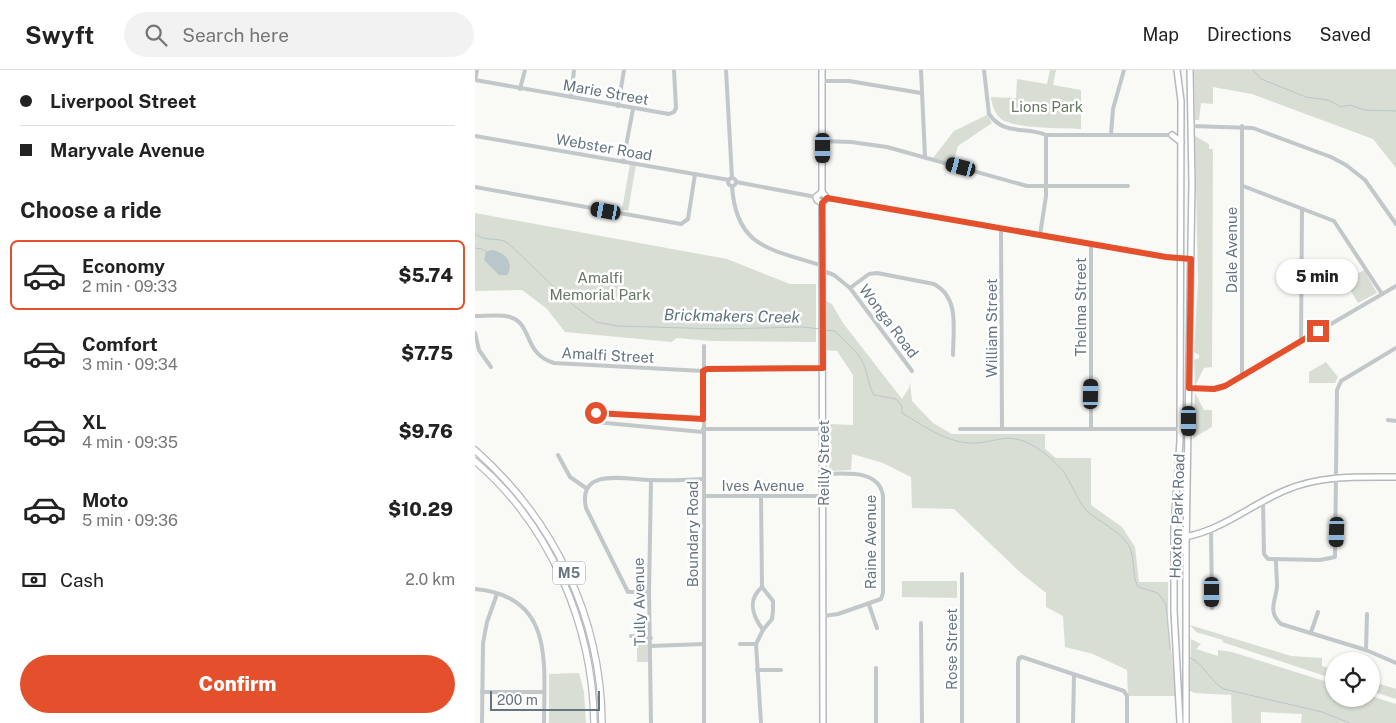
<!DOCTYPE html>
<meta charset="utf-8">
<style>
body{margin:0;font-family:"Public Sans",sans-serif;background:#f2f2f2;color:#222;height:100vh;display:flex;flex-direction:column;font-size:19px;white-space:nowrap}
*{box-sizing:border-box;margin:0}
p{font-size:16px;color:#767676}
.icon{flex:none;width:28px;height:28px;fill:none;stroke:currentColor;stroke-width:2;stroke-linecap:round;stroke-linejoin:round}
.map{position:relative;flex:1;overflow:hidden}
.drawer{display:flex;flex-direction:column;background:#fff;width:475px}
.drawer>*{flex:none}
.top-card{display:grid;align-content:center;height:110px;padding:0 20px;background:#fff}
.tools{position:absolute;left:850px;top:582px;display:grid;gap:10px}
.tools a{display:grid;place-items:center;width:55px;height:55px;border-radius:50%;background:#fff;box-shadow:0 1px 4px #0004;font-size:25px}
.scale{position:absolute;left:15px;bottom:12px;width:110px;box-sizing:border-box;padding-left:5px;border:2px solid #647581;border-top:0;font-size:14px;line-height:18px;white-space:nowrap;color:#647581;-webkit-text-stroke:4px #fff;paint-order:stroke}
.end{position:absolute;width:22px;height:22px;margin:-11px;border:6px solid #e4502b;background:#fff;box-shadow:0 0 0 2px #fff}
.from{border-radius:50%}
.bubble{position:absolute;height:35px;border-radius:18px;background:#fff;box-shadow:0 1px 4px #0004;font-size:16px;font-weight:800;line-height:35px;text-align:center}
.car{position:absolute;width:15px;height:30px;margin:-15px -8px;border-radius:6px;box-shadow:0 0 4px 1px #0007;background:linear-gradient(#222 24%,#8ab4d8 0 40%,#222 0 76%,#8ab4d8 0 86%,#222 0)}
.top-card b{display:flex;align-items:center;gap:18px;height:48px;font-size:19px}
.top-card b+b{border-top:1px solid #e0e0e0}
.top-card i{width:12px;height:12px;background:#222}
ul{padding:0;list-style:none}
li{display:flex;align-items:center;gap:15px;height:70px;margin:0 10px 8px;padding:0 10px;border:2px solid transparent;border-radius:8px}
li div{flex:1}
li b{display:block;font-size:19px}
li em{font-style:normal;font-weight:800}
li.current{border-color:#e4502b}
li>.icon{width:45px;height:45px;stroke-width:1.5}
h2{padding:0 20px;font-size:22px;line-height:60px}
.pay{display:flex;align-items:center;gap:12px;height:55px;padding:0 20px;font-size:19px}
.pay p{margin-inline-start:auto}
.cta{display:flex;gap:10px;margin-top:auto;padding:10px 20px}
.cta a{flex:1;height:58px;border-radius:30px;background:#e4502b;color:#fff;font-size:20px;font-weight:800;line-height:58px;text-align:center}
header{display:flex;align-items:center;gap:30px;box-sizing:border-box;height:70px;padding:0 25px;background:#fff;border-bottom:1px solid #e0e0e0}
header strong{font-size:24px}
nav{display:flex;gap:28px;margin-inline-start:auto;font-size:18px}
.search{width:350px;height:45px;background:#f2f2f2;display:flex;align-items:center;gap:12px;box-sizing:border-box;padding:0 18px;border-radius:28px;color:#767676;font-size:19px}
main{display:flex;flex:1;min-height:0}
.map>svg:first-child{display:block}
.green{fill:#d9ded5}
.water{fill:#b9c6ca}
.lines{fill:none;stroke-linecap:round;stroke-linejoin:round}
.stream{stroke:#b9c6ca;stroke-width:1}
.major-casing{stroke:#b4b9bd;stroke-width:8}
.highway-casing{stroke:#b6babd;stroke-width:8}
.minor{stroke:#c2c7ca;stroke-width:4}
.major{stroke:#fff;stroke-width:5}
.highway{stroke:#fff;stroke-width:5.5}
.route{stroke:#e4502b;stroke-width:6}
.labels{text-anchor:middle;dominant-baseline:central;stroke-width:5;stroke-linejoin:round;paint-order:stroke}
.shield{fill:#fff;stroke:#929ea7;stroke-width:1}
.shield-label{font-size:14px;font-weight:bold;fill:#647581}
.street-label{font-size:15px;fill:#647581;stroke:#fff}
.park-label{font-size:15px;fill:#677963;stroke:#fff}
.water-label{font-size:16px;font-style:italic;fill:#5e757c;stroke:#fff}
</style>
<header>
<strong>Swyft</strong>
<div class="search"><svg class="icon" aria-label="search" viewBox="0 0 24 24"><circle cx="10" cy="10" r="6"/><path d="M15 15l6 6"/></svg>Search here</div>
<nav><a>Map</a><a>Directions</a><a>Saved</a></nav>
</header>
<main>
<section class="drawer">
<div class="top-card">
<b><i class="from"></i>Liverpool Street</b>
<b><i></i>Maryvale Avenue</b>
</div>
<h2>Choose a ride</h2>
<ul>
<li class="current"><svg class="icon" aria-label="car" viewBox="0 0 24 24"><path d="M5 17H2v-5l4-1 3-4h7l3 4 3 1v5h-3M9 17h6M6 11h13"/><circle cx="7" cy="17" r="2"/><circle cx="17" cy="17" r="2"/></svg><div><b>Economy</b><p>2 min · 09:33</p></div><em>$5.74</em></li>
<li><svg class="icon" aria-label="car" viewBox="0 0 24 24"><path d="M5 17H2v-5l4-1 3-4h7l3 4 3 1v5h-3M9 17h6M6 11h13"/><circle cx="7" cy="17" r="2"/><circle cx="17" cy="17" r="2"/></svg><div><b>Comfort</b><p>3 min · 09:34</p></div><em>$7.75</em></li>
<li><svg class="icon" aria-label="car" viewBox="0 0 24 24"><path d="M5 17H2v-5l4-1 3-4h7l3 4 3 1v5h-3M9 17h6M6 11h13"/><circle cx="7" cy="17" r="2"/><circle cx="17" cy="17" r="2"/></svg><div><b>XL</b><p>4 min · 09:35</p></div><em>$9.76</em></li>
<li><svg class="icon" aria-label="car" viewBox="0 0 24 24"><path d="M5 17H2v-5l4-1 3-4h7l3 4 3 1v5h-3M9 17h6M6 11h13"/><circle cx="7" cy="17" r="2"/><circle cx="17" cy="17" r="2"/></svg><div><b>Moto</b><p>5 min · 09:36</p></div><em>$10.29</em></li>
</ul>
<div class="pay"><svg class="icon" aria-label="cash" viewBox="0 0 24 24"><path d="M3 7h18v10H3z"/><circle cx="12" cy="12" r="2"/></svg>Cash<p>2.0 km</p></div>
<div class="cta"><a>Confirm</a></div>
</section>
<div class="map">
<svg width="921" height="653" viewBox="0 0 921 653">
<rect width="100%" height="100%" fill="#f9f9f6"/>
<g class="green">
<path d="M575,0H581L578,15L606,20V59C589,58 536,59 525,48C519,42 517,35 516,27L541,28L542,9L572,14Z"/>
<polygon points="719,0 921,0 921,98 898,69 777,24 738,17 738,34 726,33 724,50 720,50"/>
<polygon points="512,45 517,53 483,76 478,93 458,88 479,61"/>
<polygon points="720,66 734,74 734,79 738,79 737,297 729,298 720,316 719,290 724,288 724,285 719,282 723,212"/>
<polygon points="155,94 161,95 153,141 147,140"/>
<polygon points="0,143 252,189 315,214 341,214 341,272 235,271 202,268 196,272 90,262 72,239 47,220 0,221"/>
<polygon points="889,200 902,223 883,233 870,211"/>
<polygon points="349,230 357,234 368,253 427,329 434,318 435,312 437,331 458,353 477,364 570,364 570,379 581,388 616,388 616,435 647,457 660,477 664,512 693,512 693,548 701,626 653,626 652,600 618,584 590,577 588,546 571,537 571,523 546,503 479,439 437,438 436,407 408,393 377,384 376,400 354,401 355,354 378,355 378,305 362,281 349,280"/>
<polygon points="851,292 863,307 860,313 834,313 834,302"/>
<polygon points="720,323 729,340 737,340 737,357 718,368"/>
<polygon points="427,511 482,511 482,528 427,527"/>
<polygon points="715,555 816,586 847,588 847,596 859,600 859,609 747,572 748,570 721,562"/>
<polygon points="716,569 726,574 721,579 743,586 743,580 757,582 859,614 859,629 896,629 896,626 921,634 921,653 826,653 827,644 786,642 786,653 757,653 756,625 719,623 714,620"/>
<rect x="162" y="574" width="12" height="18"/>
<polygon points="104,603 109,622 111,653 74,653 74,604"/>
<polygon points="896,611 921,619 921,629 896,621"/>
</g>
<path class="water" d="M17,180C30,182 40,193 32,205H24L9,190L11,182Z"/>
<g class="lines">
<g class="stream">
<polyline points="778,0 786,9 831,27 853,30 866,37 875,35 889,40 921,41"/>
<path d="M0,164C11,173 22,166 33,173L98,235L121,252L142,256L245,259L328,257L345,259"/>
<polyline points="0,178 7,179 12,182"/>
<path d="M349,260L360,261C369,271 384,282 389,295C393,305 393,315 399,325L421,329L427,336V343C449,356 473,374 500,373C513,373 528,366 541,369C558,372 577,388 588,401C596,412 601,428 611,440C624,453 644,459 654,476C661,489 656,504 663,517L683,523L691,534L695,579"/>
<path d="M715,588C729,593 735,612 749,619L847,642L875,653"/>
</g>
<g class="major-casing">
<g id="major">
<polyline points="702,0 706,31 705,371 699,457 699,541 705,653"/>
<polyline points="697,65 706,72"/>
<polyline points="347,122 347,0"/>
<polyline points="347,122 341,127 342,130 347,133"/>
<polyline points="347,122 352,128 347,133"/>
<polyline points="347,133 348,653"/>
<path d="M699,468C741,466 774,435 811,420C846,405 884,407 921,407"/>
<polyline points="711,653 711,478 717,113 715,0"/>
</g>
</g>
<g class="highway-casing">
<g id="highway">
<path d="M0,380C79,450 126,547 127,653"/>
<path d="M0,391C75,455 118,555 119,653"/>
</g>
</g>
<g class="minor">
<polyline points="251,0 257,108"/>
<polyline points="446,0 450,87"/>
<path d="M509,0L514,44C529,66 550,56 571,65H697"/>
<polyline points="0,10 194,44 199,42 201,38 199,0"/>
<polyline points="0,10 2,0"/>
<polyline points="347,11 374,11 446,23"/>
<polyline points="45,19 50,0"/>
<polyline points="96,27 99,0"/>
<polyline points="143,36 149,0"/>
<polyline points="716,56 778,58 856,87 871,95 890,110 921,154"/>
<polyline points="636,64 638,39 649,0"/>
<polyline points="0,66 254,110"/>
<polyline points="347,71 376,72 412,77 552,116 653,116"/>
<polyline points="148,92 158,39"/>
<circle cx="257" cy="112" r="4"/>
<polyline points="261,112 341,127"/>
<path d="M257,116C261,179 297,179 348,196"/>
<polyline points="768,116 859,151 907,224"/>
<polyline points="0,117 206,154 213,149 220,104"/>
<polyline points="352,128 691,187 716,189"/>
<polyline points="526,159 527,358"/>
<polyline points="565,165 571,126 571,65"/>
<polyline points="348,201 359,205 375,218 437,301"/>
<path d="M375,218L394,204L402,203L459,214C485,228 478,259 478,285"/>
<path d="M0,246C11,246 25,244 35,247C58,254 48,284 79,293L228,301L232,299H348"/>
<polyline points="0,263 4,280 16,297"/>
<polyline points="826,270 827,139"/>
<polyline points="229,276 229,653"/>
<polyline points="767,304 767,56"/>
<polyline points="714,319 739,319 750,316 921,216"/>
<polyline points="913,350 921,351"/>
<polyline points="228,359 348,359"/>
<polyline points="485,359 705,359"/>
<polyline points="616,359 616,174"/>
<polyline points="228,362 120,352 121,343 228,349"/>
<polyline points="83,385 95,407 111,418"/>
<path d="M348,404C368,404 404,398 408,426V523L406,529L363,544L348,546"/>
<polyline points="176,411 174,522 176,653"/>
<polyline points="229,426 348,426"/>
<polyline points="286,426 287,517 298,531 298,541 297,549 288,560 281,574 286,653"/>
<polyline points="788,431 789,484 793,489 845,490 860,487 862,320 866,311 921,278"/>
<polyline points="736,460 737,538"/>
<path d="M801,491C801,499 802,507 802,516C801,531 792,541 806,554L891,580L921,593"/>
<polyline points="487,504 487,653"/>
<path d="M287,517C272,530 277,545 288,560"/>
<path d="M0,519C80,526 69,594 69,653"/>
<path d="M174,522H153L111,438C102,396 152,410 177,410C194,411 211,410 228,409"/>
<polyline points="394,535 402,558"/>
<polyline points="446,553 447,653"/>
<polyline points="836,562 843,542"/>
<polyline points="156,566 176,568"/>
<polyline points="265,574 281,574"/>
<polyline points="176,576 229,574"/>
<polyline points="891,580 892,544"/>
<polyline points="401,598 401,653"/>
<polyline points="282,600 306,600"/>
<polyline points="7,622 69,622"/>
<polyline points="7,653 8,573 12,552 22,524"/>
<polyline points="543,653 543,593 544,588 547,587 649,621 652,626 652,653"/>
<polyline points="598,653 599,606"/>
</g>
<use href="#major" class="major"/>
<use href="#highway" class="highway"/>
</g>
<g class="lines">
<polyline class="route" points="121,343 228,349 228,301 232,299 348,298 347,133 352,128 691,187 716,189 714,318 739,319 750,316 843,261"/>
</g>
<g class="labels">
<rect class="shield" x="78" y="491.5" width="32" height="23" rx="4"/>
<g class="shield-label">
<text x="94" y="503">M5</text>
</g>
<g class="street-label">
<text transform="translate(131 22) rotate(10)">Marie Street</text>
<text transform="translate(129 77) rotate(10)">Webster Road</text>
<text transform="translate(756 180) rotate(-90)">Dale Avenue</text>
<text transform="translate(605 237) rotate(-90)">Thelma Street</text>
<text transform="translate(414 251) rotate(53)">Wonga Road</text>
<text transform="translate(516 258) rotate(-90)">William Street</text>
<text transform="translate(133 285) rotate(3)">Amalfi Street</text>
<text transform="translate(348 393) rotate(-90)">Reilly Street</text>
<text x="288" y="415">Ives Avenue</text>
<text transform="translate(702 446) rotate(-88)">Hoxton Park Road</text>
<text transform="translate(217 464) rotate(-90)">Boundary Road</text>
<text transform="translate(395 472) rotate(-90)">Raine Avenue</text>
<text transform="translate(164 532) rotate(-91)">Tully Avenue</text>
<text transform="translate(476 579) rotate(-90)">Rose Street</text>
</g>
<g class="park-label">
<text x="572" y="36">Lions Park</text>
<text x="125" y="207">Amalfi<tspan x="125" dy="17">Memorial Park</tspan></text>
</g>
<g class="water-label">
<text transform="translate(257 246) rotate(1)">Brickmakers Creek</text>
</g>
</g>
</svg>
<div class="tools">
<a><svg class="icon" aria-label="locate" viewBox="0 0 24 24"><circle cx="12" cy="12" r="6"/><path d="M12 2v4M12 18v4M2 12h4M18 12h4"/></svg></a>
</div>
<div class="scale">200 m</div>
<i class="end from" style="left:121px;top:343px"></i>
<i class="end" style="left:843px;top:261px"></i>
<div class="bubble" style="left:801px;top:189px;width:82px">5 min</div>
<i class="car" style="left:348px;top:78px;rotate:180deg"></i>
<i class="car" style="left:486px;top:97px;rotate:285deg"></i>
<i class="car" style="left:131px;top:141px;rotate:280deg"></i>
<i class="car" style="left:616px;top:324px;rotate:1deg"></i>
<i class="car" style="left:714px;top:351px;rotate:180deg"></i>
<i class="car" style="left:862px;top:462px;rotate:182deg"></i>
<i class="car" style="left:737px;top:522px;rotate:180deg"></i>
</div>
</main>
